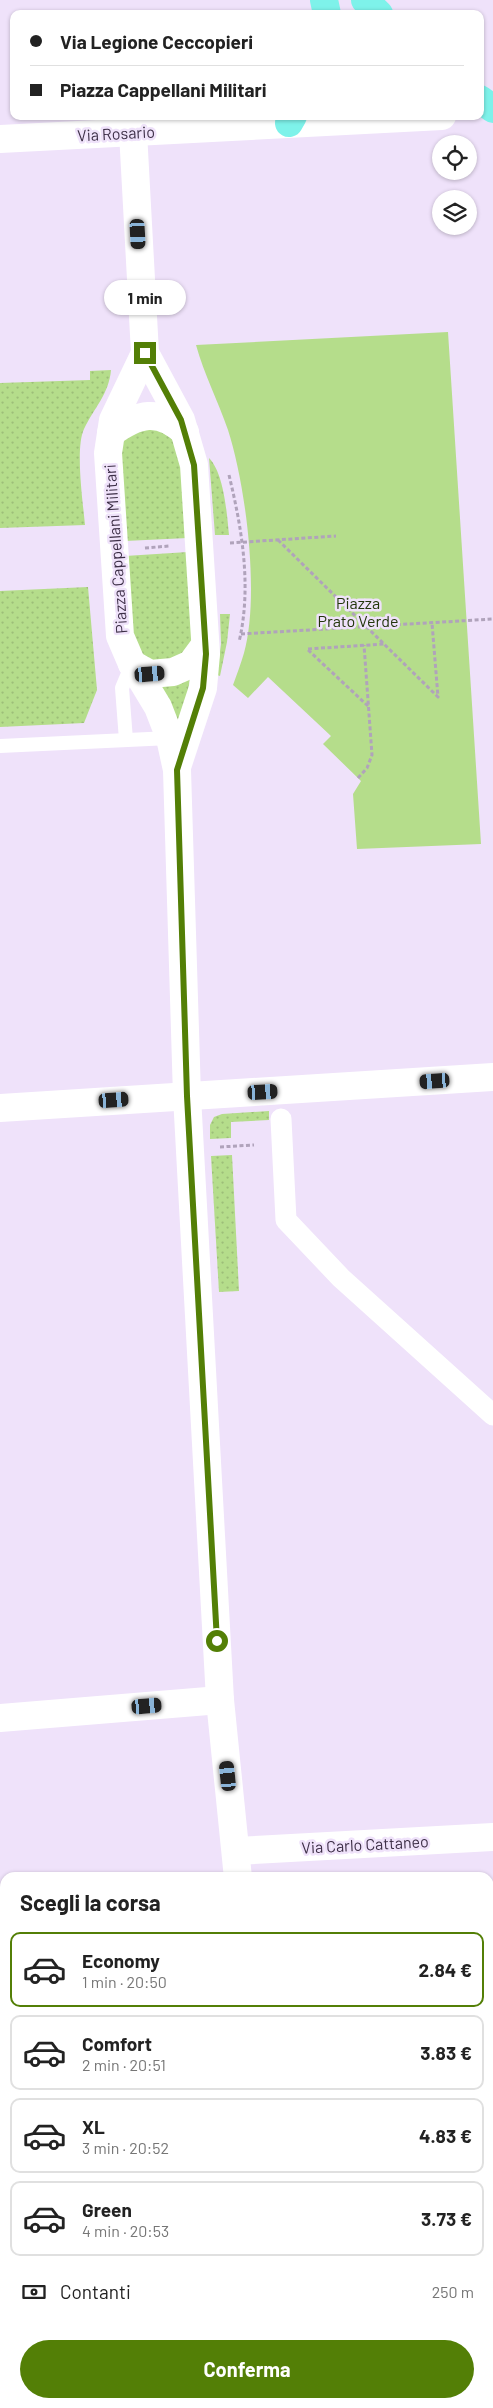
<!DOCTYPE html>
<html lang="it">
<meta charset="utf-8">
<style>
body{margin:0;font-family:Barlow,sans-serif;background:#f6f6f6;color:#222;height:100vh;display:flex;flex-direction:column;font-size:19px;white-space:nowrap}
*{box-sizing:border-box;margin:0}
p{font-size:16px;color:#767676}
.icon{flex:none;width:28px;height:28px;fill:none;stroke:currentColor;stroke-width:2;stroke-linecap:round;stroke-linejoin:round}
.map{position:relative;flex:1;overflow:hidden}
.side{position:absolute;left:0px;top:1872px;width:494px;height:536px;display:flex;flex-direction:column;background:#fff;border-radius:15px 15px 0 0;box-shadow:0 1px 4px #0004}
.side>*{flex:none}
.guide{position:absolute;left:10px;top:10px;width:474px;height:110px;border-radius:10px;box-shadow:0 1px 4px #0004;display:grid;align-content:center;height:110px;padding:0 20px;background:#fff}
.tools{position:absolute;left:432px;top:135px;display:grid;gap:10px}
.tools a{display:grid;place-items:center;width:45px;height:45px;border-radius:50%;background:#fff;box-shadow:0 1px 4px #0004;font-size:25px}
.end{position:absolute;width:22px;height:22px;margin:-11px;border:6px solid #537f06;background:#fff;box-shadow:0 0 0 2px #fff}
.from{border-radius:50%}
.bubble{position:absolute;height:35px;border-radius:18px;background:#fff;box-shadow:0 1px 4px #0004;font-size:16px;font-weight:700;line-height:35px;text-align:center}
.car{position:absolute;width:15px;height:30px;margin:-15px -8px;border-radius:6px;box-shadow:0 0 4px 1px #0007;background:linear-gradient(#222 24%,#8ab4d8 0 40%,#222 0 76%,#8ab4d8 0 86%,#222 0)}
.guide b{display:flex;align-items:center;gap:18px;height:48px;font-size:19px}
.guide b+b{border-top:1px solid #e0e0e0}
.guide i{width:12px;height:12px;background:#222}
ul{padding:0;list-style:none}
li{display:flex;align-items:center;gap:15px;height:75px;margin:0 10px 8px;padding:0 10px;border:2px solid #e0e0e0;border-radius:10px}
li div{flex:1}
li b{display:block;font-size:19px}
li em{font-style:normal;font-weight:700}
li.selected{border-color:#537f06}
li>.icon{width:45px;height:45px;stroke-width:1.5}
h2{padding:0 20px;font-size:22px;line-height:60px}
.pay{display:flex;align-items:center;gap:12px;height:55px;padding:0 20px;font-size:19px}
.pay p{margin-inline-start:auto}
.cta{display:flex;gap:10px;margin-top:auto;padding:10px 20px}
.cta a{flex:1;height:58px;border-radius:30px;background:#537f06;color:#fff;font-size:20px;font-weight:700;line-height:58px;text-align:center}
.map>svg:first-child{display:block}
.grass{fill:url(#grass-dots)}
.garden{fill:#b5dd8b}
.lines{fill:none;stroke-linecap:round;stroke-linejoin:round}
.path{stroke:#b0a3bb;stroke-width:3;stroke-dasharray:4 2.5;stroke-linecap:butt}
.service{stroke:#fff;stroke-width:14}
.pedestrian{stroke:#fff;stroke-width:21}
.minor{stroke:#fff;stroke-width:28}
.tertiary{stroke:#fff;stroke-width:28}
.trunk{stroke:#7ef2ea;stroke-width:28}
.route{stroke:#537f06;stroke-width:6}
.labels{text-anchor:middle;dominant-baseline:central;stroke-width:5;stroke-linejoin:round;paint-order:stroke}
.street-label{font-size:16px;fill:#3d2f47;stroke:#efe2fa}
.park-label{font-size:16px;fill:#23360b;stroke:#efe2fa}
</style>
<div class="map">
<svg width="493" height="2408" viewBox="0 0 493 2408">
<defs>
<pattern id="grass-dots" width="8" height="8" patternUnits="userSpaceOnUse" patternTransform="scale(1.25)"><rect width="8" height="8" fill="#b5dd8b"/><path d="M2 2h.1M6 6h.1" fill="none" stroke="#9dbe79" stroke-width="1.8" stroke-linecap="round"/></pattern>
</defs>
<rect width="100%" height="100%" fill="#efe2fa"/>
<g class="grass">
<path d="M111,370C109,394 94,408 84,429C75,448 83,503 85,525L0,528V383L90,380V371Z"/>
<polygon points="149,423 178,443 183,471 188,538 125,541 119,450 127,431"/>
<path d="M209,458C224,473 227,514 229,535H215Z"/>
<path d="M188,552L194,635L188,653C179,656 167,663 158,663C124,663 127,580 125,556Z"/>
<polygon points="88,587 97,690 84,723 0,727 0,591"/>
<polygon points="220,614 230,614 227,642 220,676 217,675 221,644"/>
<polygon points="190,679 182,730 157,685"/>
<polygon points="269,1111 269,1120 231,1122 231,1138 210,1139 210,1125 214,1117 222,1114"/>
<polygon points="232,1155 239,1291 219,1292 211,1156"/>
</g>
<path class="garden" d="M448,332L481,844L357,849L353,794L361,781L323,744L331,736L268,677L248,698L233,685C237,674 241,663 244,653C260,596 246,486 228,430C218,401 204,374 196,345Z"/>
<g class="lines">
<g class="path">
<path d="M229,475C242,529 252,587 239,642"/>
<polyline points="278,540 438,697 432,623"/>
<polyline points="230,543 336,536"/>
<polyline points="145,548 169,546"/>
<polyline points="241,634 493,619"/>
<polyline points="368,706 307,649 384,644"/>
<polyline points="358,778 367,768 372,755 364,645"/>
<polyline points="220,1147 254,1145"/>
</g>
<g class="service">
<polyline points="126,740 122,688 132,664"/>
<polyline points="0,746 170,738"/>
</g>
<polyline class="pedestrian" points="281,1119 286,1220 341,1278 493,1415"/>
<g class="minor">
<polyline points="133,132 145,353 181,420 194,465 206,654 203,688 177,767"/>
<polyline points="145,353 113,420 108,453 120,636 132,664 158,707 170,738 177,770 187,1096 220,1700 238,1878"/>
<path d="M111,433C138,413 159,408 185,432"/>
<polyline points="132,664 150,674 173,672 191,664 205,645"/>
<polyline points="0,1108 493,1077"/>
<polyline points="0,1718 220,1700"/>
<polyline points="237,1851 493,1837"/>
<polyline points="275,2404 275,2408"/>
</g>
<polyline class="tertiary" points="0,139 442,116"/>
<g class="trunk">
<polyline points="324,0 327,14"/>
<polyline points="365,0 379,14"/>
<polyline points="480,99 493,109"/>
<polyline points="289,123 293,116"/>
</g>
</g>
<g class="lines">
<polyline class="route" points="145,353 181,420 194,465 206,654 203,688 177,770 187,1096 217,1641"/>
</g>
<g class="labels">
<g class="street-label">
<text transform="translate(116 133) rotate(-3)">Via Rosario</text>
<text transform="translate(115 549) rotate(-94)">Piazza Cappellani Militari</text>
<text transform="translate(365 1844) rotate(-3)">Via Carlo Cattaneo</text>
</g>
<g class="park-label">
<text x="358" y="602">Piazza<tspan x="358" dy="18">Prato Verde</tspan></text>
</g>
</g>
</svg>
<div class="tools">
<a><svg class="icon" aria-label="locate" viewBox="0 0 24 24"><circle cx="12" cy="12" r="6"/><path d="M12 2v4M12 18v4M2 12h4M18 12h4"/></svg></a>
<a><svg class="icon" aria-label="layers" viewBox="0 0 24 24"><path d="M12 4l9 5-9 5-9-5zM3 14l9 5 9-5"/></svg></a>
</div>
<i class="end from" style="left:217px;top:1641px"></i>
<i class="end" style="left:145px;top:353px"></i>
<div class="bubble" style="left:104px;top:280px;width:82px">1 min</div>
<i class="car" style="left:138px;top:234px;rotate:177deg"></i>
<i class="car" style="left:150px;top:674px;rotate:85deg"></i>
<i class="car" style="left:435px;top:1081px;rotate:266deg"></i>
<i class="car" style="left:263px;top:1092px;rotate:87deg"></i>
<i class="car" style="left:114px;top:1100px;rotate:86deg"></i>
<i class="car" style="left:147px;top:1706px;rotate:85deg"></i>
<i class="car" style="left:228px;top:1776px;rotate:354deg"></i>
<div class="guide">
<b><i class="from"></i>Via Legione Ceccopieri</b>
<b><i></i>Piazza Cappellani Militari</b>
</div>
<section class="side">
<h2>Scegli la corsa</h2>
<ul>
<li class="selected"><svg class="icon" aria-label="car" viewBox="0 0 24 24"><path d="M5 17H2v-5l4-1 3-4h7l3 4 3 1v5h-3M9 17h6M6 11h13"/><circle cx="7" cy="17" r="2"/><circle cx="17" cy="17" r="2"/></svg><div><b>Economy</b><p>1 min · 20:50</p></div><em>2.84 €</em></li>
<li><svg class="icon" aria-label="car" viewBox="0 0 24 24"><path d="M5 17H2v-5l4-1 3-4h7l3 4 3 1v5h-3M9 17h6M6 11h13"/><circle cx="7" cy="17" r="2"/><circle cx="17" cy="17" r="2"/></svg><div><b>Comfort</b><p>2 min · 20:51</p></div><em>3.83 €</em></li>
<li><svg class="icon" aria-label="car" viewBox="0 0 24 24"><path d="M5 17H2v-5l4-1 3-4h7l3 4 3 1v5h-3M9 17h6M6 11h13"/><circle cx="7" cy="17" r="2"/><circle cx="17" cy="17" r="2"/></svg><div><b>XL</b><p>3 min · 20:52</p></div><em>4.83 €</em></li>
<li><svg class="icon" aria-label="car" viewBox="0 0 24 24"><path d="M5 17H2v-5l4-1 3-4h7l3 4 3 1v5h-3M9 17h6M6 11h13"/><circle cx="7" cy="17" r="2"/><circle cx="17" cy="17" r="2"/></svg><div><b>Green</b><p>4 min · 20:53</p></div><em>3.73 €</em></li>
</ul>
<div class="pay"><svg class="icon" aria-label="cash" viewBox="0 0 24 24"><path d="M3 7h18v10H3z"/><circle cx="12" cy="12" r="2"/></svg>Contanti<p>250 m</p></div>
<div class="cta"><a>Conferma</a></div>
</section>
</div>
